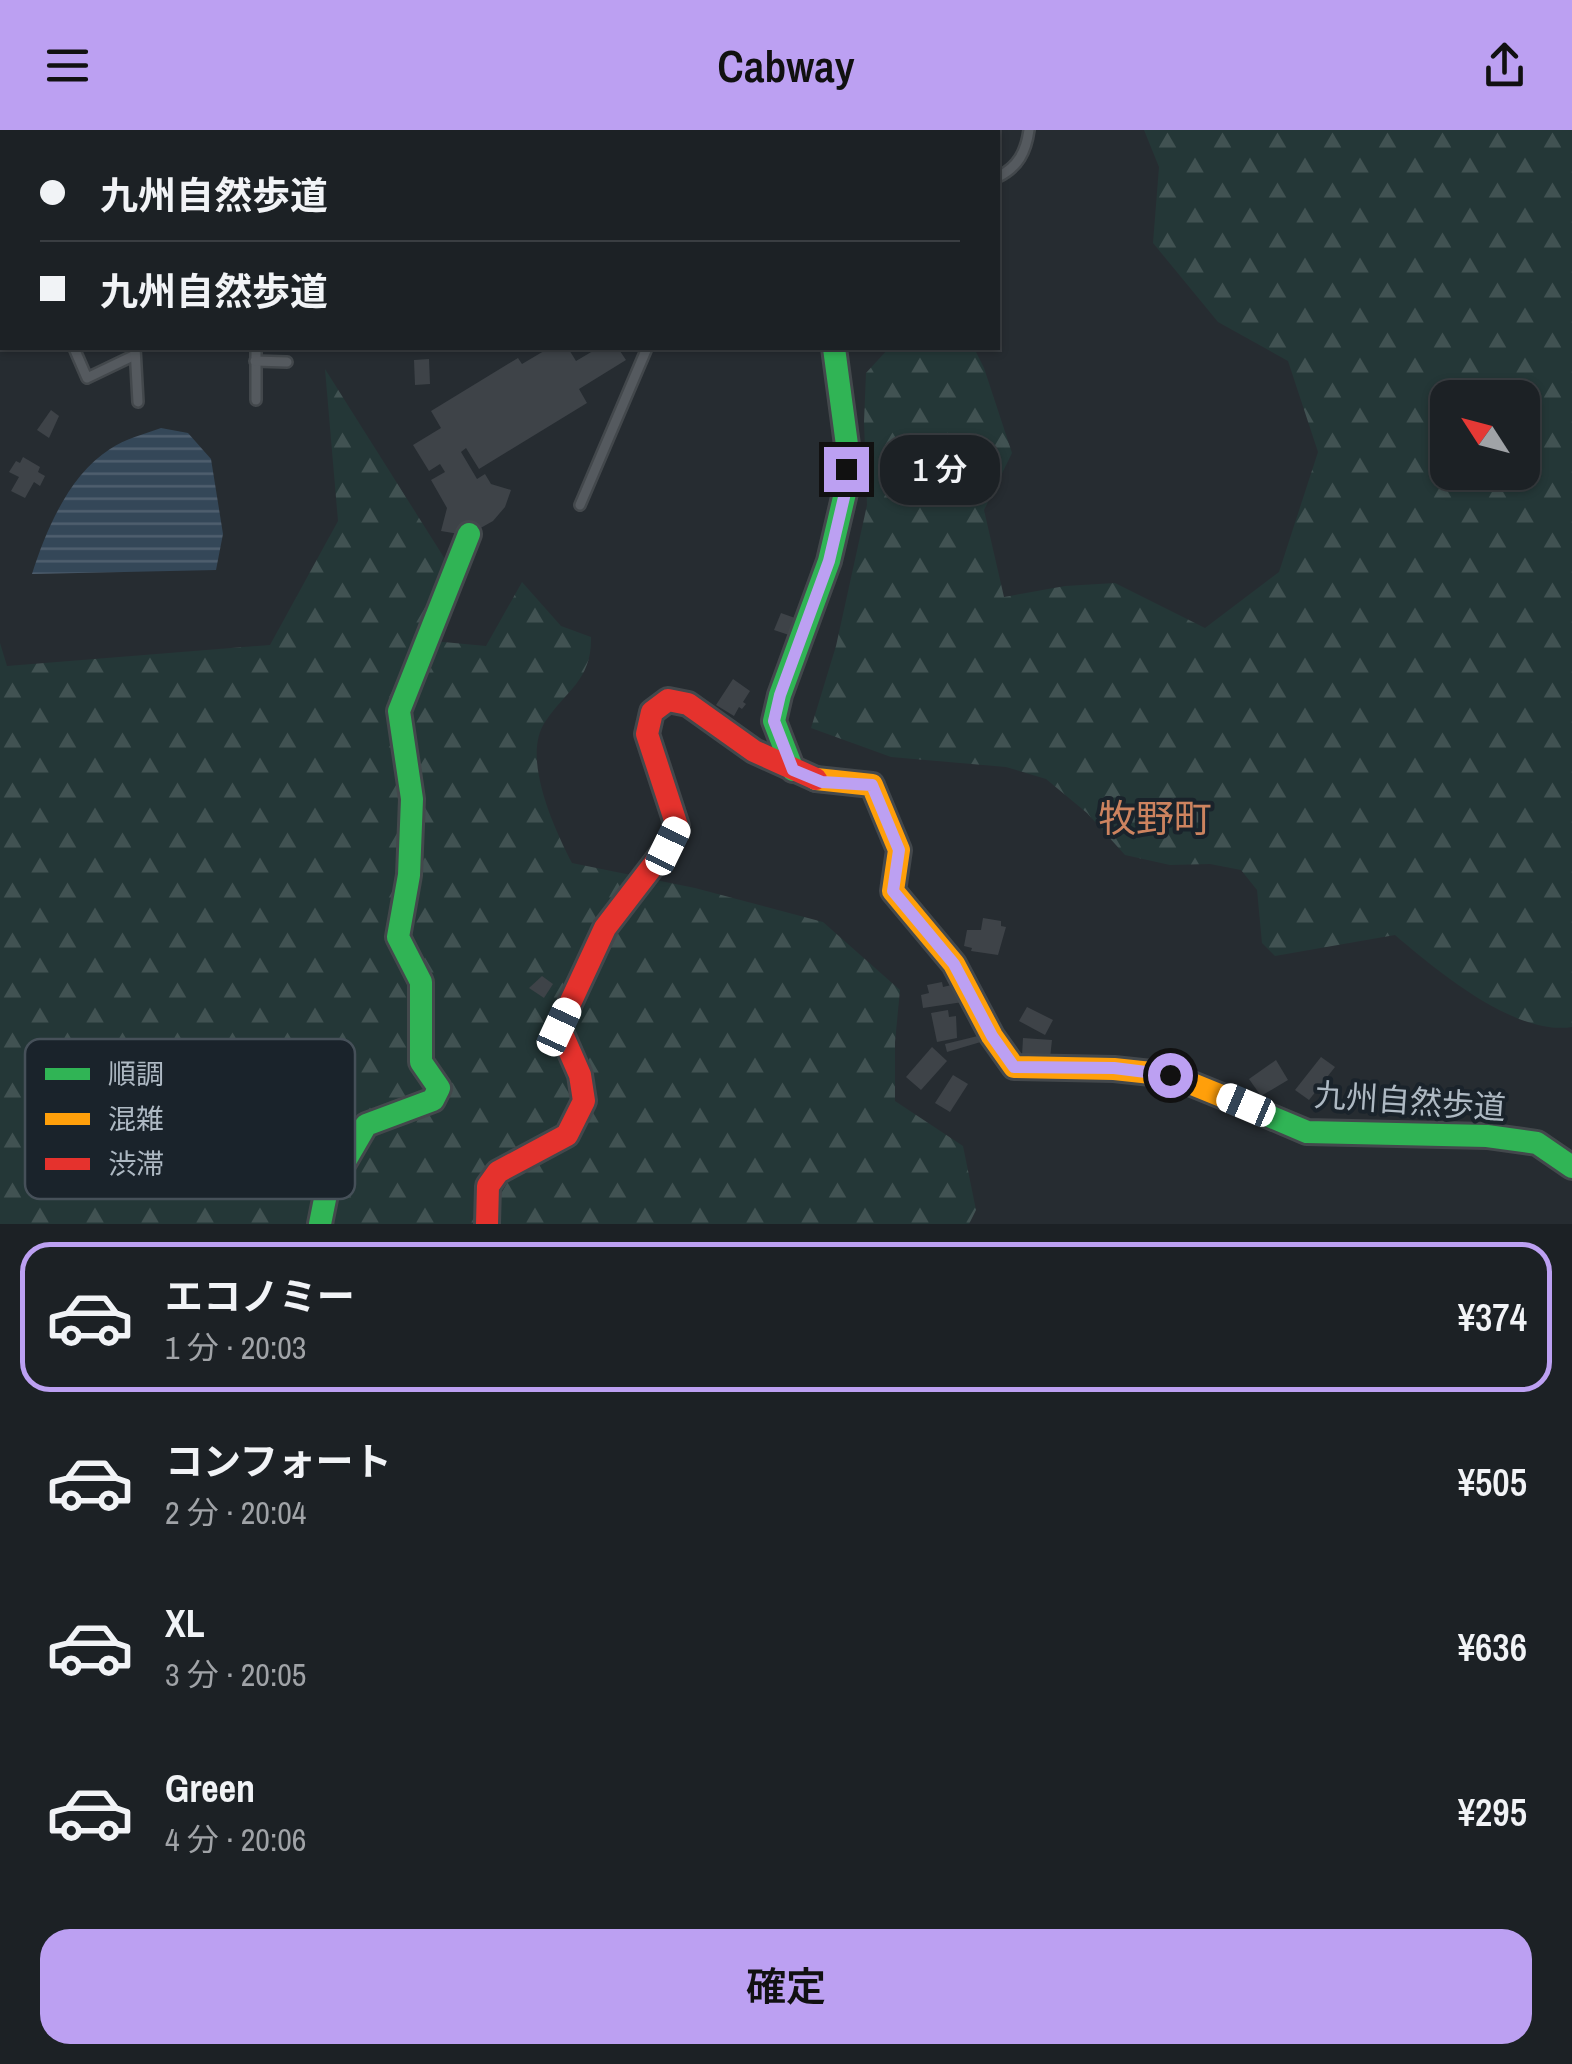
<!DOCTYPE html>
<html lang="ja">
<meta charset="utf-8">
<style>
body{margin:0;font-family:"Archivo Narrow","Noto Sans JP",sans-serif;background:#292e32;color:#f1f3f6;height:100vh;display:flex;flex-direction:column;font-size:38px;white-space:nowrap}
*{box-sizing:border-box;margin:0}
p{font-size:32px;color:#a0a3a7}
.icon{flex:none;width:55px;height:55px;fill:none;stroke:currentColor;stroke-width:2;stroke-linecap:round;stroke-linejoin:round}
.map{position:relative;height:1094px;overflow:hidden}
.side{display:flex;flex-direction:column;background:#1c2125;flex:1}
.side>*{flex:none}
.hud{position:absolute;left:0px;top:0px;width:1000px;height:220px;box-shadow:0 2px 8px #0004,0 0 0 2px #3a3e42;display:grid;align-content:center;height:220px;padding:0 40px;background:#1c2125}
.needle{width:65px;rotate:306deg}
.buttons{position:absolute;left:1430px;top:250px;display:grid;gap:20px}
.buttons a{display:grid;place-items:center;width:110px;height:110px;border-radius:20px;background:#1c2125;box-shadow:0 2px 8px #0004,0 0 0 2px #3a3e42;font-size:50px}
.end{position:absolute;width:45px;height:45px;margin:-22px;border:12px solid #bca0f2;background:#111;box-shadow:0 0 0 5px #111}
.from{border-radius:50%}
.bubble{position:absolute;height:70px;border-radius:30px;background:#1c2125;box-shadow:0 2px 8px #0004,0 0 0 2px #3a3e42;font-size:32px;font-weight:600;line-height:70px;text-align:center}
.car{position:absolute;width:30px;height:60px;margin:-30px -15px;border-radius:12px;box-shadow:0 0 8px 2px #0007;background:linear-gradient(#fff 24%,#345 0 40%,#fff 0 76%,#345 0 86%,#fff 0)}
.hud b{display:flex;align-items:center;gap:35px;height:95px;font-size:38px}
.hud b+b{border-top:2px solid #3a3e42}
.hud i{width:25px;height:25px;background:#f1f3f6}
ul{padding:18px 0 0;list-style:none}
li{display:flex;align-items:center;gap:30px;height:150px;margin:0 20px 15px;padding:0 20px;border:5px solid transparent;border-radius:30px}
li div{flex:1}
li b{display:block;font-size:38px}
li em{font-style:normal;font-weight:600}
li.current{border-color:#bca0f2}
li>.icon{width:90px;height:90px;stroke-width:1.5}
.cta{display:flex;gap:20px;margin-top:auto;padding:20px 40px}
.cta a{flex:1;height:115px;border-radius:30px;background:#bca0f2;color:#111;font-size:40px;font-weight:600;line-height:115px;text-align:center}
header{display:flex;justify-content:space-between;align-items:center;height:130px;padding:0 40px;background:#bca0f2;color:#111;font-size:45px;font-weight:600}
.map>svg:first-child{display:block}
.forest{fill:url(#forest-firs);fill-rule:evenodd}
.water{fill:url(#water-rules)}
.building{fill:#3e4348}
.lines{fill:none;stroke-linecap:round;stroke-linejoin:round}
.lane-casing{stroke:#43484c;stroke-width:14}
.fast-casing{stroke:#43484c;stroke-width:28}
.slow-casing{stroke:#43484c;stroke-width:28}
.jam-casing{stroke:#43484c;stroke-width:28}
.lane{stroke:#555a5f;stroke-width:9}
.fast{stroke:#30b455;stroke-width:22}
.slow{stroke:#ff9f0a;stroke-width:22}
.jam{stroke:#e5322d;stroke-width:22}
.route{stroke:#bca0f2;stroke-width:12}
.labels{text-anchor:middle;dominant-baseline:central;stroke-width:8;stroke-linejoin:round;paint-order:stroke}
.street-label{font-size:32px;fill:#aeb9c3;stroke:#1a232b}
.quarter-label{font-size:38px;fill:#cd835f;stroke:#1a232b}
.key{fill:#1a232b;stroke:#465059;stroke-width:2.5}
.key-label{font-size:28px;fill:#aeb9c3}
</style>
<header><svg class="icon" aria-label="menu" viewBox="0 0 24 24"><path d="M4 6h16M4 12h16M4 18h16"/></svg>Cabway<svg class="icon" aria-label="share" viewBox="0 0 24 24"><path d="M12 15V3M7 8l5-5 5 5M5 13v7h14v-7"/></svg></header>
<div class="map">
<svg width="1572" height="1094" viewBox="0 0 1572 1094">
<defs>
<pattern id="forest-firs" width="22" height="20" patternUnits="userSpaceOnUse" patternTransform="scale(2.5)"><rect width="22" height="20" fill="#243737"/><path d="M5 1l3.5 6h-7zM16 11l3.5 6h-7z" fill="#415252"/></pattern>
<pattern id="water-rules" width="6" height="5" patternUnits="userSpaceOnUse" patternTransform="scale(2.5)"><rect width="6" height="5" fill="#344758"/><path d="M0 2.5h6" fill="none" stroke="#4f5f6e"/></pattern>
</defs>
<rect width="100%" height="100%" fill="#262c31"/>
<g class="forest">
<path d="M1144,0H1572V897C1515,906 1437,841 1395,805L1275,826L1262,813L1257,760L1241,740L1210,734L1170,735L1125,725L1087,683L1046,649L1006,637L891,627L811,598L836,516L867,375L864,292L866,243L889,218H974L984,238L1012,323L984,380L1004,467L1065,456L1115,453L1205,498L1279,442L1318,322L1288,231L1218,192L1153,113L1159,37ZM1448,268H1522V342H1448Z"/>
<path d="M325,239L450,437L433,511L486,516L522,452L561,496L591,507C592,550 566,560 545,592C521,628 555,700 572,733L695,758L823,792L900,860L895,912V971L963,1016L976,1080L969,1094H0V513L7,536L270,515L338,391Z"/>
</g>
<path class="water" d="M161,298L188,303L211,329L223,404L216,440L32,444C46,400 69,345 110,319C125,309 144,304 161,298Z"/>
<g class="building">
<polygon points="549,218 568,218 576,231 598,218 618,218 626,230 579,259 587,273 479,339 466,318 461,322 477,349 485,344 491,354 511,360 505,377 493,391 477,400 459,404 441,401 447,378 431,350 445,342 440,334 429,341 413,315 441,298 431,281 518,228 522,234"/>
<polygon points="429,229 430,254 415,255 414,230"/>
<polygon points="51,280 59,286 49,308 37,300"/>
<polygon points="23,327 40,337 38,342 45,346 40,356 34,352 25,368 11,361 19,347 9,342 16,331 20,333"/>
<polygon points="781,483 795,488 789,505 774,500"/>
<polygon points="733,549 750,561 743,572 746,574 742,579 739,577 734,586 716,575"/>
<polygon points="983,788 1001,791 1001,796 1006,797 998,825 971,821 972,818 964,816 967,800 981,800"/>
<polygon points="542,846 553,854 544,868 529,858"/>
<polygon points="942,852 943,857 960,853 963,872 923,878 921,865 929,863 927,855"/>
<polygon points="1027,877 1053,890 1045,905 1019,891"/>
<polygon points="948,880 949,887 956,886 957,908 937,912 931,883"/>
<polygon points="982,905 984,911 947,922 945,914"/>
<polygon points="1023,908 1052,910 1050,928 1022,926"/>
<polygon points="932,917 947,931 921,960 906,947"/>
<polygon points="1321,927 1335,937 1309,970 1295,960"/>
<polygon points="1276,930 1288,950 1261,966 1249,949"/>
<polygon points="953,945 968,954 950,982 935,973"/>
</g>
<g class="lines">
<g class="lane-casing">
<g id="lane">
<polyline points="251,0 251,2"/>
<polyline points="918,0 919,2"/>
<polyline points="405,2 406,0"/>
<path d="M998,47C1018,37 1026,22 1029,0"/>
<polyline points="0,84 2,86"/>
<polyline points="74,218 87,248 135,225"/>
<polyline points="135,218 138,272"/>
<polyline points="256,218 256,270"/>
<polyline points="255,231 287,232"/>
<polyline points="580,375 647,218"/>
</g>
</g>
<g class="fast-casing">
<g id="fast">
<polyline points="793,640 774,591 780,565 829,431 845,363 847,315 834,218"/>
<polyline points="1229,969 1307,1002 1487,1006 1537,1013 1572,1037"/>
<polyline points="320,1094 326,1064 366,995 433,970 439,958 421,932 421,852 398,807 409,745 412,669 399,581 469,404"/>
</g>
</g>
<g class="slow-casing">
<polyline id="slow" points="816,649 872,655 899,720 893,761 954,834 992,906 1014,937 1114,939 1170,945 1229,969"/>
</g>
<g class="jam-casing">
<g id="jam">
<polyline points="790,0 791,2"/>
<polyline points="487,1094 488,1056 498,1042 567,1005 584,971 580,945 559,897 605,798 668,716 677,696 647,604 652,582 668,570 688,574 754,621 816,649"/>
</g>
</g>
<use href="#lane" class="lane"/>
<use href="#fast" class="fast"/>
<use href="#slow" class="slow"/>
<use href="#jam" class="jam"/>
</g>
<g class="lines">
<polyline class="route" points="846,339 845,363 829,431 780,565 774,591 793,640 822,652 872,655 899,720 893,761 954,834 992,906 1014,937 1114,938 1170,945"/>
</g>
<g class="labels">
<g class="street-label">
<text transform="translate(1410 971) rotate(4)">九州自然歩道</text>
</g>
<g class="quarter-label">
<text x="1155" y="688">牧野町</text>
</g>
</g>
<rect x="25" y="909" width="330" height="160" rx="15" class="key"/>
<rect x="45" y="938" width="45" height="12" fill="#30b455"/>
<rect x="45" y="983" width="45" height="12" fill="#ff9f0a"/>
<rect x="45" y="1028" width="45" height="12" fill="#e5322d"/>
<g class="key-label">
<text x="108" y="954">順調</text>
<text x="108" y="999">混雑</text>
<text x="108" y="1044">渋滞</text>
</g>
</svg>
<div class="buttons">
<a><svg class="needle" viewBox="-14 -14 28 28"><path d="M0-13l5 13h-10z" fill="#e53935"/><path d="M0 13l5-13h-10z" fill="#a0a3a7"/></svg></a>
</div>
<i class="end from" style="left:1170px;top:945px"></i>
<i class="end" style="left:846px;top:339px"></i>
<div class="bubble" style="left:880px;top:305px;width:120px">1 分</div>
<i class="car" style="left:668px;top:716px;rotate:26deg"></i>
<i class="car" style="left:559px;top:897px;rotate:25deg"></i>
<i class="car" style="left:1246px;top:975px;rotate:293deg"></i>
<div class="hud">
<b><i class="from"></i>九州自然歩道</b>
<b><i></i>九州自然歩道</b>
</div>
</div>
<section class="side">
<ul>
<li class="current"><svg class="icon" aria-label="car" viewBox="0 0 24 24"><path d="M5 17H2v-5l4-1 3-4h7l3 4 3 1v5h-3M9 17h6M6 11h13"/><circle cx="7" cy="17" r="2"/><circle cx="17" cy="17" r="2"/></svg><div><b>エコノミー</b><p>1 分 · 20:03</p></div><em>¥374</em></li>
<li><svg class="icon" aria-label="car" viewBox="0 0 24 24"><path d="M5 17H2v-5l4-1 3-4h7l3 4 3 1v5h-3M9 17h6M6 11h13"/><circle cx="7" cy="17" r="2"/><circle cx="17" cy="17" r="2"/></svg><div><b>コンフォート</b><p>2 分 · 20:04</p></div><em>¥505</em></li>
<li><svg class="icon" aria-label="car" viewBox="0 0 24 24"><path d="M5 17H2v-5l4-1 3-4h7l3 4 3 1v5h-3M9 17h6M6 11h13"/><circle cx="7" cy="17" r="2"/><circle cx="17" cy="17" r="2"/></svg><div><b>XL</b><p>3 分 · 20:05</p></div><em>¥636</em></li>
<li><svg class="icon" aria-label="car" viewBox="0 0 24 24"><path d="M5 17H2v-5l4-1 3-4h7l3 4 3 1v5h-3M9 17h6M6 11h13"/><circle cx="7" cy="17" r="2"/><circle cx="17" cy="17" r="2"/></svg><div><b>Green</b><p>4 分 · 20:06</p></div><em>¥295</em></li>
</ul>
<div class="cta"><a>確定</a></div>
</section>
